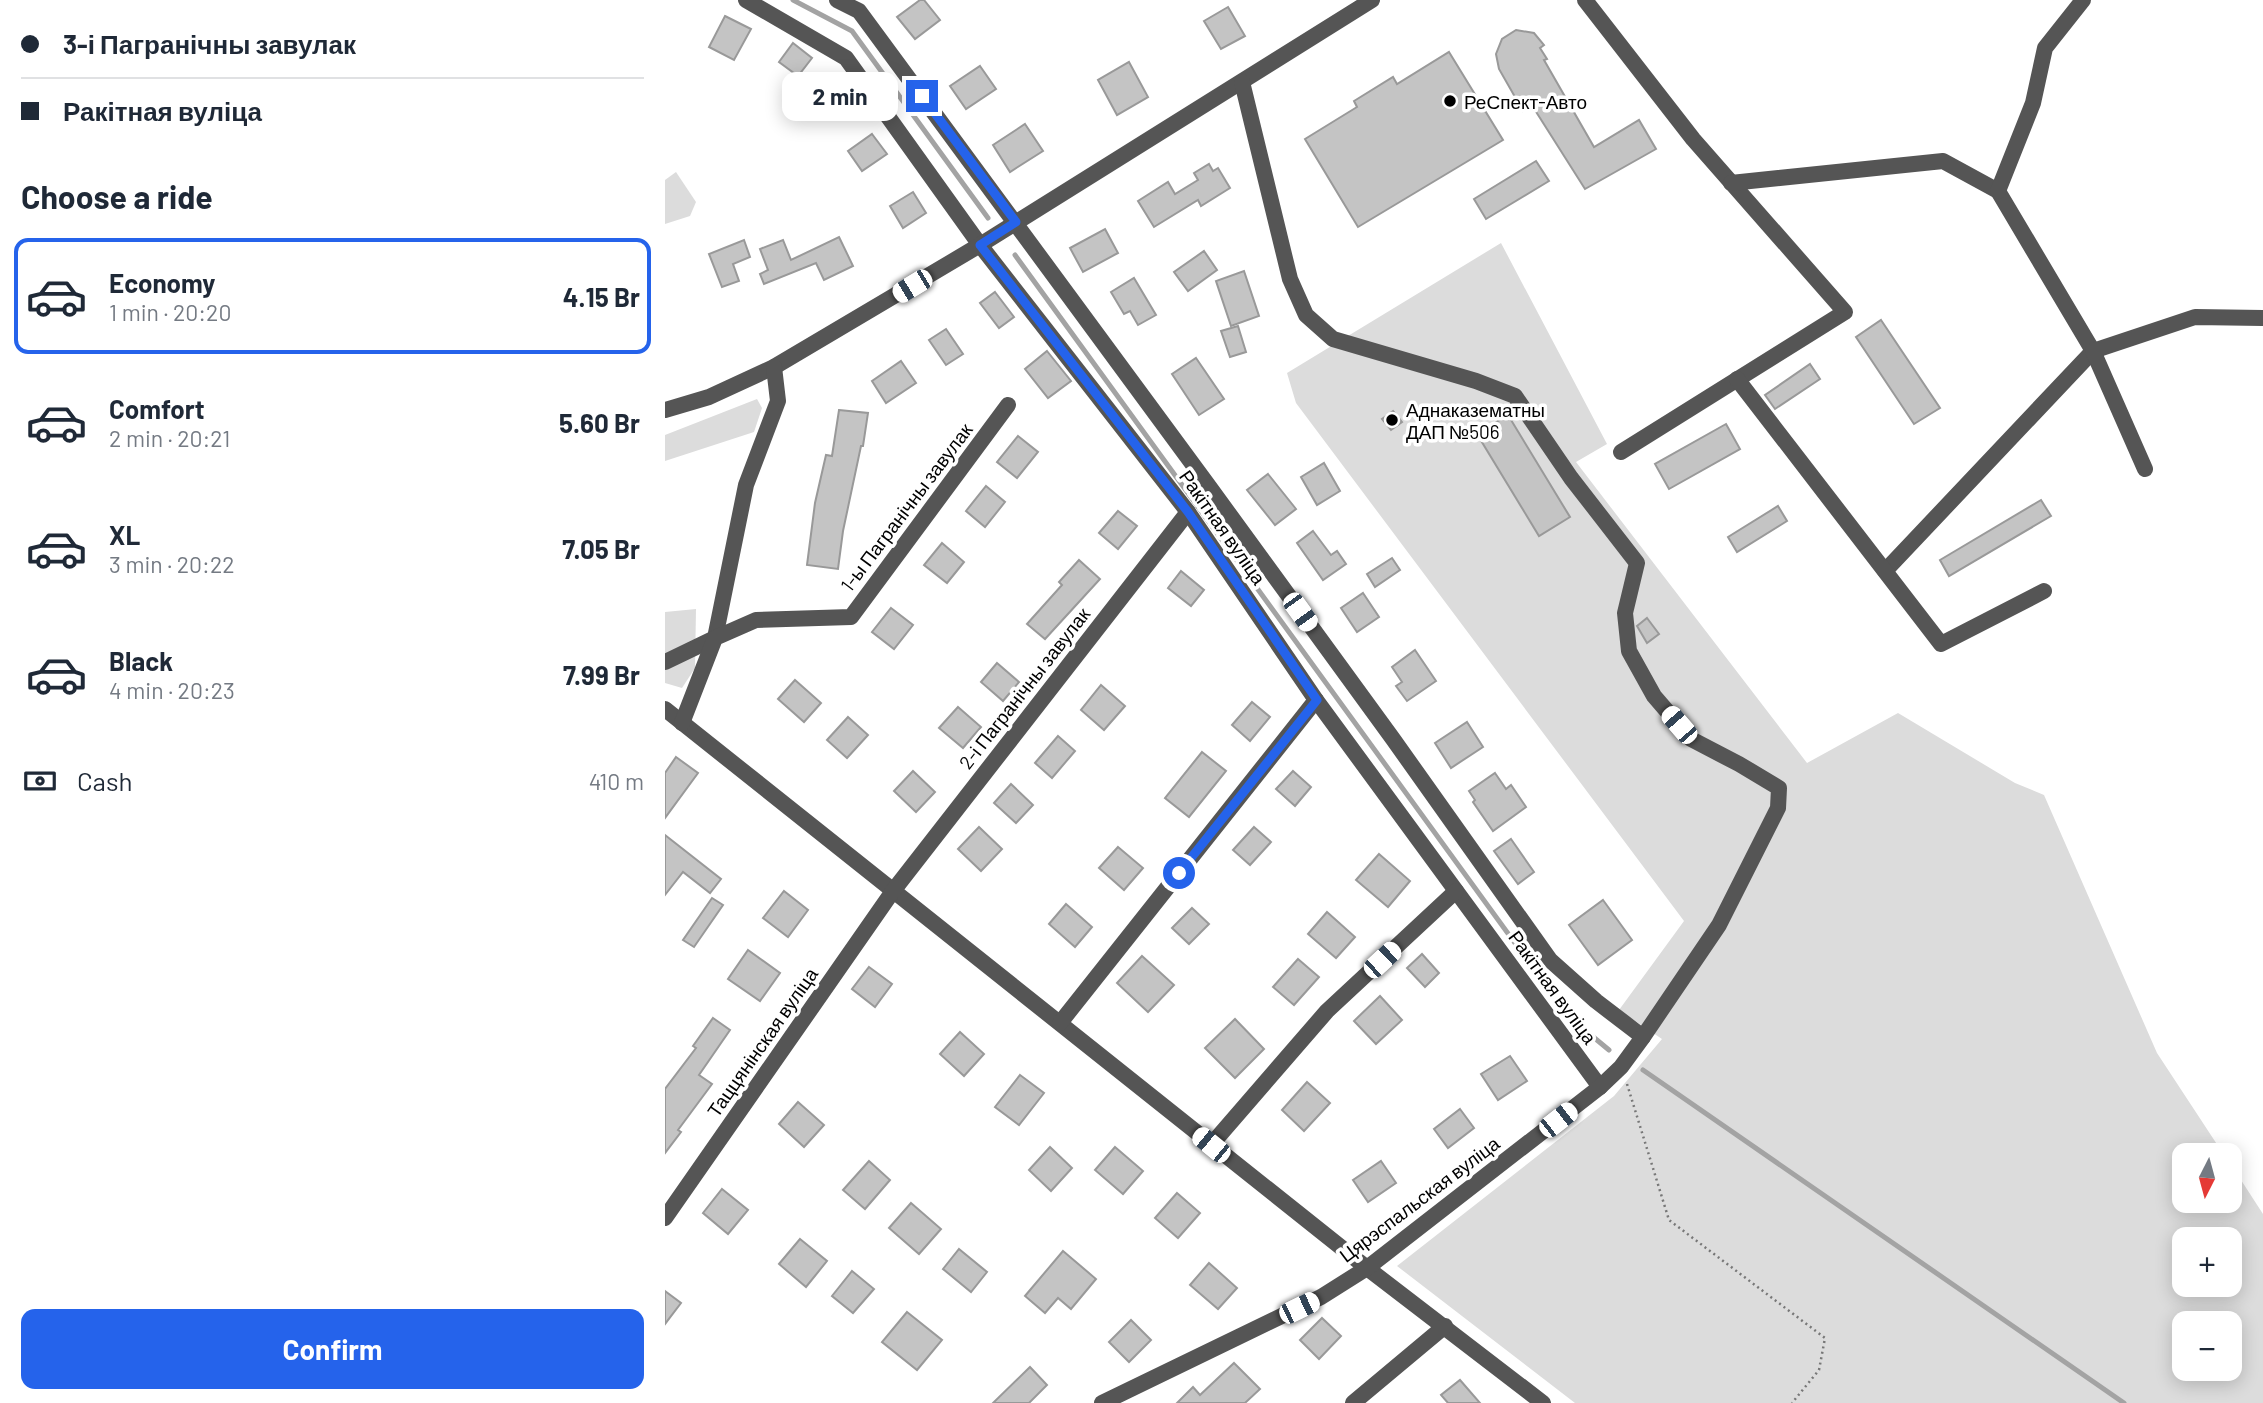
<!DOCTYPE html>
<meta charset="utf-8">
<style>
body{margin:0;font-family:Barlow,sans-serif;background:#f6f6f7;color:#1f2937;height:100vh;display:flex;flex-direction:column;font-size:26px;white-space:nowrap}
*{box-sizing:border-box;margin:0}
p{font-size:23px;color:#747a83}
.icon{flex:none;width:38px;height:38px;fill:none;stroke:currentColor;stroke-width:2;stroke-linecap:round;stroke-linejoin:round}
.map{position:relative;flex:1;overflow:hidden}
.details{display:flex;flex-direction:column;background:#fff;width:665px}
.details>*{flex:none}
.top-card{display:grid;align-content:center;height:154px;padding:0 21px;background:#fff}
.needle{width:46px;rotate:186deg}
.buttons{position:absolute;left:1507px;top:1143px;display:grid;gap:14px}
.buttons a{display:grid;place-items:center;width:70px;height:70px;border-radius:14px;background:#fff;box-shadow:0 4px 18px #0003;font-size:35px}
.end{position:absolute;width:32px;height:32px;margin:-16px;border:9px solid #2563eb;background:#fff;box-shadow:0 0 0 4px #fff}
.from{border-radius:50%}
.bubble{position:absolute;height:49px;border-radius:14px;background:#fff;box-shadow:0 4px 18px #0003;font-size:23px;font-weight:700;line-height:49px;text-align:center}
.car{position:absolute;width:21px;height:42px;margin:-21px -10px;border-radius:9px;box-shadow:0 0 5px 2px #0007;background:linear-gradient(#fff 24%,#345 0 40%,#fff 0 76%,#345 0 86%,#fff 0)}
.top-card b{display:flex;align-items:center;gap:24px;height:66px;font-size:26px}
.top-card b+b{border-top:2px solid #e0e1e3}
.top-card i{width:18px;height:18px;background:#1f2937}
ul{padding:0;list-style:none}
li{display:flex;align-items:center;gap:21px;height:116px;margin:0 14px 10px;padding:0 7px;border:4px solid transparent;border-radius:14px}
li div{flex:1}
li b{display:block;font-size:26px}
li em{font-style:normal;font-weight:700}
li.active{border-color:#2563eb}
li>.icon{width:63px;height:63px;stroke-width:1.5}
h2{padding:0 21px;font-size:32px;line-height:84px}
.pay{display:flex;align-items:center;gap:18px;height:77px;padding:0 21px;font-size:26px}
.pay p{margin-inline-start:auto}
.button{display:flex;gap:14px;margin-top:auto;padding:14px 21px}
.button a{flex:1;height:80px;border-radius:14px;background:#2563eb;color:#fff;font-size:28px;font-weight:700;line-height:80px;text-align:center}
main{display:flex;flex:1;min-height:0}
.map>svg:first-child{display:block}
.green{fill:#dcdcdc;fill-rule:evenodd}
.lines{fill:none;stroke-linecap:round;stroke-linejoin:round}
.stream{stroke:#a3a3a3;stroke-width:5}
.building{fill:#c4c4c4;stroke:#999;stroke-width:2}
.path{stroke:#777;stroke-width:2.5;stroke-dasharray:2 3.5;stroke-linecap:butt}
.minor{stroke:#555;stroke-width:16}
.route{stroke:#2563eb;stroke-width:9}
.poi-dot{fill:#000;stroke:#fff;stroke-width:2.5}
.labels{text-anchor:middle;dominant-baseline:central;stroke-width:7;stroke-linejoin:round;paint-order:stroke}
.poi-label{font-size:19px;fill:#000;stroke:#fff;text-anchor:start}
.street-label{font-size:19px;fill:#000;stroke:#fff}
</style>
<main>
<section class="details">
<div class="top-card">
<b><i class="from"></i>3-і Пагранічны завулак</b>
<b><i></i>Ракітная вуліца</b>
</div>
<h2>Choose a ride</h2>
<ul>
<li class="active"><svg class="icon" aria-label="car" viewBox="0 0 24 24"><path d="M5 17H2v-5l4-1 3-4h7l3 4 3 1v5h-3M9 17h6M6 11h13"/><circle cx="7" cy="17" r="2"/><circle cx="17" cy="17" r="2"/></svg><div><b>Economy</b><p>1 min · 20:20</p></div><em>4.15 Br</em></li>
<li><svg class="icon" aria-label="car" viewBox="0 0 24 24"><path d="M5 17H2v-5l4-1 3-4h7l3 4 3 1v5h-3M9 17h6M6 11h13"/><circle cx="7" cy="17" r="2"/><circle cx="17" cy="17" r="2"/></svg><div><b>Comfort</b><p>2 min · 20:21</p></div><em>5.60 Br</em></li>
<li><svg class="icon" aria-label="car" viewBox="0 0 24 24"><path d="M5 17H2v-5l4-1 3-4h7l3 4 3 1v5h-3M9 17h6M6 11h13"/><circle cx="7" cy="17" r="2"/><circle cx="17" cy="17" r="2"/></svg><div><b>XL</b><p>3 min · 20:22</p></div><em>7.05 Br</em></li>
<li><svg class="icon" aria-label="car" viewBox="0 0 24 24"><path d="M5 17H2v-5l4-1 3-4h7l3 4 3 1v5h-3M9 17h6M6 11h13"/><circle cx="7" cy="17" r="2"/><circle cx="17" cy="17" r="2"/></svg><div><b>Black</b><p>4 min · 20:23</p></div><em>7.99 Br</em></li>
</ul>
<div class="pay"><svg class="icon" aria-label="cash" viewBox="0 0 24 24"><path d="M3 7h18v10H3z"/><circle cx="12" cy="12" r="2"/></svg>Cash<p>410 m</p></div>
<div class="button"><a>Confirm</a></div>
</section>
<div class="map">
<svg width="1598" height="1403" viewBox="0 0 1598 1403">
<rect width="100%" height="100%" fill="#fff"/>
<g class="green">
<polygon points="11,172 31,202 25,216 0,224 0,180"/>
<path d="M836,243L942,444L911,462L1142,763L1233,713L1350,783L1379,795L1492,1053L1559,1155H1519V1200H1564L1565,1163L1598,1214V1403H910L732,1266L949,1096L997,1039L954,1010L1019,921L631,403L622,373ZM1519,1239H1564V1284H1519ZM1519,1323H1564V1368H1519Z"/>
<polygon points="92,399 97,408 89,432 0,461 0,435"/>
<polygon points="31,609 30,668 17,688 0,683 0,612"/>
</g>
<g class="lines">
<g class="stream">
<polyline points="128,0 187,31 323,218"/>
<polyline points="350,255 903,1016 944,1050"/>
<polyline points="978,1070 1459,1403"/>
</g>
</g>
<g class="building">
<polygon points="255,0 259,0 275,20 250,39 232,17"/>
<polygon points="563,7 580,36 556,49 539,21"/>
<polygon points="60,16 86,29 69,60 44,47"/>
<polygon points="851,30 869,33 879,45 875,48 882,59 879,60 929,147 974,120 991,149 920,189 868,107 858,111 834,69 831,54 837,39"/>
<polygon points="128,43 147,58 133,76 114,62"/>
<polygon points="784,52 838,140 693,227 640,139 692,107 689,101 728,77 732,84"/>
<polygon points="464,62 483,97 452,115 433,80"/>
<polygon points="315,66 331,89 301,109 285,86"/>
<polygon points="360,124 378,151 345,172 328,145"/>
<polygon points="207,134 222,154 197,171 183,151"/>
<polygon points="871,161 884,181 821,219 809,199"/>
<polygon points="544,164 548,171 553,168 565,188 536,206 533,200 489,227 473,201 503,182 510,194 533,180 529,173"/>
<polygon points="248,192 261,213 238,228 225,206"/>
<polygon points="440,229 453,253 418,272 405,248"/>
<polygon points="174,237 188,266 159,280 151,263 99,284 95,274 103,270 95,249 118,240 126,260"/>
<polygon points="79,240 85,257 68,264 74,281 57,287 44,254"/>
<polygon points="539,251 552,270 523,291 509,272"/>
<polygon points="579,271 594,316 566,326 551,281"/>
<polygon points="469,278 491,315 473,325 465,311 459,314 446,292"/>
<polygon points="330,292 349,317 334,328 315,303"/>
<polygon points="1216,320 1275,408 1249,424 1191,337"/>
<polygon points="573,326 581,352 565,357 556,331"/>
<polygon points="281,329 298,354 281,365 264,340"/>
<polygon points="382,351 406,381 383,398 360,369"/>
<polygon points="531,358 559,399 534,415 507,374"/>
<polygon points="236,361 251,383 221,403 207,381"/>
<polygon points="1145,364 1155,379 1110,409 1100,395"/>
<polygon points="174,410 203,413 198,446 196,446 178,531 173,569 142,565 150,503 161,455 167,456"/>
<polygon points="728,411 737,422 726,430 717,419"/>
<polygon points="843,415 905,517 874,536 812,434"/>
<polygon points="1061,424 1075,449 1004,489 990,464"/>
<polygon points="353,436 373,452 352,478 332,462"/>
<polygon points="659,463 675,491 652,505 636,477"/>
<polygon points="603,474 631,509 610,525 582,490"/>
<polygon points="321,486 340,502 320,527 301,511"/>
<polygon points="1376,500 1386,516 1284,576 1275,560"/>
<polygon points="1113,506 1122,521 1072,552 1063,537"/>
<polygon points="453,511 472,526 453,549 434,533"/>
<polygon points="648,531 666,555 672,551 681,564 658,580 632,543"/>
<polygon points="277,543 299,562 282,583 259,565"/>
<polygon points="727,558 735,570 710,587 702,574"/>
<polygon points="414,560 435,579 380,639 362,624 397,585 394,582"/>
<polygon points="516,571 539,590 526,606 503,588"/>
<polygon points="698,593 714,617 692,632 676,608"/>
<polygon points="226,608 248,625 229,649 207,632"/>
<polygon points="982,618 994,634 982,643 972,626"/>
<polygon points="750,650 771,681 742,701 731,686 737,682 727,667"/>
<polygon points="332,663 354,682 338,701 316,682"/>
<polygon points="130,680 156,703 139,722 113,699"/>
<polygon points="436,685 460,706 439,730 416,710"/>
<polygon points="587,702 605,717 585,741 567,725"/>
<polygon points="293,707 316,727 298,748 274,728"/>
<polygon points="183,717 203,735 182,758 162,740"/>
<polygon points="802,722 818,747 786,768 770,743"/>
<polygon points="393,736 410,751 387,778 370,763"/>
<polygon points="537,752 561,771 524,817 500,798"/>
<polygon points="11,757 33,773 0,818 0,773"/>
<polygon points="248,771 270,792 251,812 229,791"/>
<polygon points="628,771 646,787 630,806 611,789"/>
<polygon points="830,773 841,789 846,785 861,807 828,831 808,802 810,800 804,791"/>
<polygon points="346,784 368,805 351,823 329,803"/>
<polygon points="314,827 337,849 316,871 293,849"/>
<polygon points="589,827 606,842 585,865 568,850"/>
<polygon points="0,835 56,879 45,893 18,872 0,895"/>
<polygon points="846,839 869,872 853,884 829,851"/>
<polygon points="453,847 478,868 459,890 434,868"/>
<polygon points="714,854 745,881 723,907 691,880"/>
<polygon points="119,891 143,910 123,937 98,918"/>
<polygon points="47,898 58,905 29,947 18,940"/>
<polygon points="938,900 967,940 933,965 904,925"/>
<polygon points="401,904 427,927 410,947 384,924"/>
<polygon points="527,908 544,924 524,944 507,928"/>
<polygon points="662,912 690,937 671,958 643,934"/>
<polygon points="83,950 115,973 95,1001 63,979"/>
<polygon points="757,954 774,973 760,987 742,968"/>
<polygon points="477,956 509,985 483,1012 452,983"/>
<polygon points="633,959 654,977 629,1005 608,987"/>
<polygon points="204,967 227,984 210,1007 187,989"/>
<polygon points="715,996 737,1020 711,1044 689,1021"/>
<polygon points="48,1018 65,1030 34,1075 47,1084 13,1130 16,1132 0,1153 0,1089 31,1048 28,1046"/>
<polygon points="570,1019 599,1049 570,1078 540,1048"/>
<polygon points="295,1032 319,1054 299,1076 275,1054"/>
<polygon points="845,1056 862,1081 833,1100 816,1074"/>
<polygon points="355,1075 379,1093 354,1125 330,1107"/>
<polygon points="642,1082 665,1103 639,1131 617,1110"/>
<polygon points="133,1102 159,1125 139,1147 114,1124"/>
<polygon points="795,1109 809,1128 783,1148 769,1129"/>
<polygon points="385,1147 407,1168 386,1191 364,1170"/>
<polygon points="450,1147 478,1171 458,1194 430,1170"/>
<polygon points="204,1161 225,1180 200,1209 178,1190"/>
<polygon points="716,1161 731,1183 703,1202 688,1180"/>
<polygon points="57,1189 83,1210 63,1234 38,1213"/>
<polygon points="512,1193 535,1213 513,1238 490,1218"/>
<polygon points="246,1203 276,1229 254,1254 224,1228"/>
<polygon points="135,1239 162,1261 141,1287 114,1264"/>
<polygon points="294,1249 322,1272 306,1292 278,1269"/>
<polygon points="398,1251 431,1279 406,1309 393,1298 380,1313 360,1296"/>
<polygon points="544,1263 572,1288 553,1309 525,1285"/>
<polygon points="187,1271 209,1289 188,1313 167,1296"/>
<polygon points="0,1291 16,1303 0,1324"/>
<polygon points="242,1312 277,1340 252,1370 217,1342"/>
<polygon points="657,1318 676,1336 654,1359 635,1340"/>
<polygon points="466,1320 486,1340 464,1362 444,1342"/>
<polygon points="569,1363 595,1389 580,1403 512,1403 528,1387 535,1395"/>
<polygon points="365,1367 382,1385 364,1403 328,1403"/>
<polygon points="795,1380 815,1403 783,1403 776,1395"/>
</g>
<g class="lines">
<polyline class="path" points="962,1084 1004,1220 1160,1338 1154,1370 1127,1403"/>
<g class="minor">
<polyline points="81,0 181,58 315,245 523,512 651,700 935,1087"/>
<polyline points="172,0 194,11 543,485 728,739 885,960 931,1001 978,1037"/>
<polyline points="920,0 1028,139 1180,312 956,452"/>
<polyline points="1066,183 1278,161 1333,191 1428,351 1220,571"/>
<polyline points="1333,191 1368,103 1380,48 1418,0"/>
<polyline points="1072,379 1276,644 1379,591"/>
<polyline points="0,410 44,397 109,367 315,245 707,0"/>
<polyline points="1480,469 1428,351 1530,317 1598,318"/>
<polyline points="0,662 50,638 81,485 113,401 109,367"/>
<polyline points="0,709 702,1268 878,1403"/>
<polyline points="17,723 50,638 91,620 186,617 343,405"/>
<polyline points="395,1023 651,700"/>
<polyline points="546,1145 662,1011 791,891"/>
<polyline points="0,1218 228,891 523,512"/>
<polyline points="437,1403 656,1297 702,1268 935,1087 956,1067 978,1037 1054,925 1113,808 1114,788 1074,764 1026,739 989,696 964,651 960,613 972,563 906,478 850,396 811,381 668,339 641,315 625,279 577,82"/>
<polyline points="688,1403 780,1326"/>
</g>
</g>
<g class="lines">
<polyline class="route" points="257,96 351,222 315,245 523,512 652,700 514,873"/>
</g>
<g class="poi-dot">
<circle cx="785" cy="101" r="7"/>
<circle cx="727" cy="420" r="7"/>
</g>
<g class="labels">
<g class="poi-label">
<text x="799" y="101">РеСпект-Авто</text>
<text x="741" y="409">Аднаказематны<tspan x="741" dy="22">ДАП №506</tspan></text>
</g>
<g class="street-label">
<text transform="translate(241 507) rotate(-53)">1-ы Пагранічны завулак</text>
<text transform="translate(558 527) rotate(55)">Ракітная вуліца</text>
<text transform="translate(359 688) rotate(-52)">2-і Пагранічны завулак</text>
<text transform="translate(888 987) rotate(54)">Ракітная вуліца</text>
<text transform="translate(97 1042) rotate(-55)">Таццянінская вуліца</text>
<text transform="translate(754 1199) rotate(-37)">Цярэспальская вуліца</text>
</g>
</g>
</svg>
<div class="buttons">
<a><svg class="needle" viewBox="-14 -14 28 28"><path d="M0-13l5 13h-10z" fill="#e53935"/><path d="M0 13l5-13h-10z" fill="#747a83"/></svg></a>
<a>+</a>
<a>−</a>
</div>
<i class="end from" style="left:514px;top:873px"></i>
<i class="end" style="left:257px;top:96px"></i>
<div class="bubble" style="left:117px;top:72px;width:116px">2 min</div>
<i class="car" style="left:247px;top:286px;rotate:239deg"></i>
<i class="car" style="left:635px;top:612px;rotate:144deg"></i>
<i class="car" style="left:1014px;top:725px;rotate:319deg"></i>
<i class="car" style="left:717px;top:960px;rotate:47deg"></i>
<i class="car" style="left:893px;top:1120px;rotate:52deg"></i>
<i class="car" style="left:546px;top:1145px;rotate:309deg"></i>
<i class="car" style="left:634px;top:1308px;rotate:64deg"></i>
</div>
</main>
